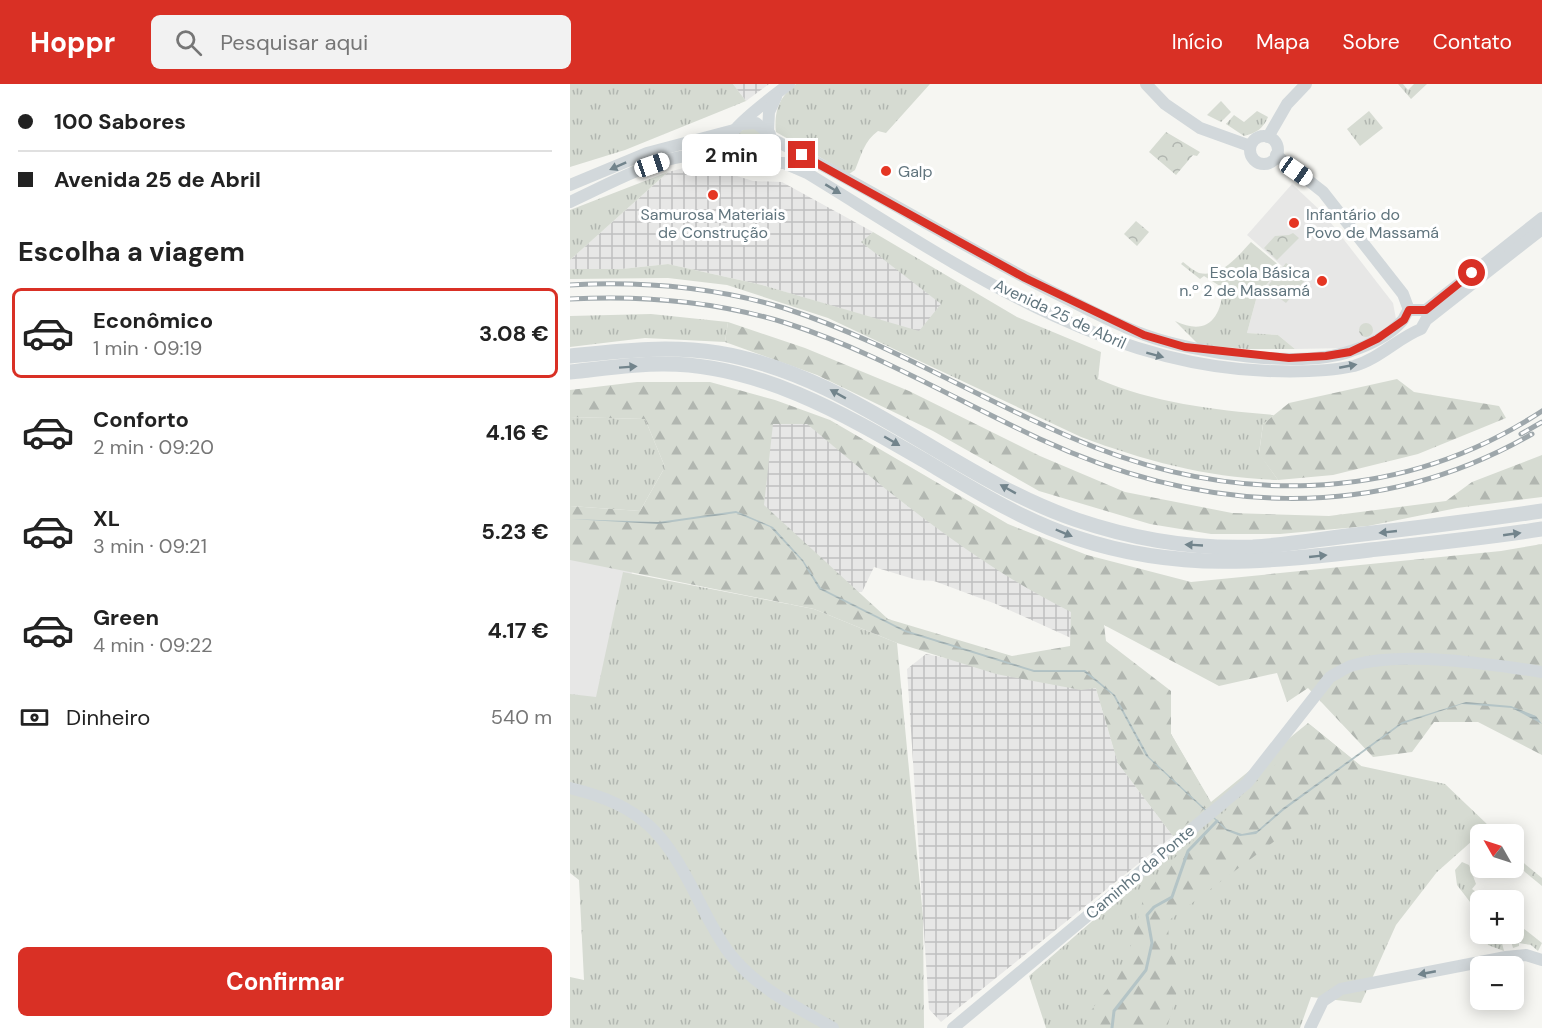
<!DOCTYPE html>
<html lang="pt">
<meta charset="utf-8">
<style>
body{margin:0;font-family:"DM Sans",sans-serif;background:#f2f2f2;color:#222;height:100vh;display:flex;flex-direction:column;font-size:22px;white-space:nowrap}
*{box-sizing:border-box;margin:0}
p{font-size:20px;color:#767676}
.icon{flex:none;width:33px;height:33px;fill:none;stroke:currentColor;stroke-width:2;stroke-linecap:round;stroke-linejoin:round}
.map{position:relative;flex:1;overflow:hidden}
.details{display:flex;flex-direction:column;background:#fff;width:570px}
.details>*{flex:none}
.guide{display:grid;align-content:center;height:132px;padding:0 18px;background:#fff}
.needle{width:39px;rotate:309deg}
.fabs{position:absolute;left:900px;top:740px;display:grid;gap:12px}
.fabs a{display:grid;place-items:center;width:54px;height:54px;border-radius:9px;background:#fff;box-shadow:0 3px 15px #0003;font-size:30px}
.end{position:absolute;width:27px;height:27px;margin:-14px;border:8px solid #d93025;background:#fff;box-shadow:0 0 0 3px #fff}
.from{border-radius:50%}
.bubble{position:absolute;height:42px;border-radius:9px;background:#fff;box-shadow:0 3px 15px #0003;font-size:20px;font-weight:700;line-height:42px;text-align:center}
.car{position:absolute;width:18px;height:36px;margin:-18px -9px;border-radius:8px;box-shadow:0 0 4px 2px #0007;background:linear-gradient(#fff 24%,#345 0 40%,#fff 0 76%,#345 0 86%,#fff 0)}
.guide b{display:flex;align-items:center;gap:21px;height:57px;font-size:22px}
.guide b+b{border-top:2px solid #e0e0e0}
.guide i{width:15px;height:15px;background:#222}
ul{padding:0;list-style:none}
li{display:flex;align-items:center;gap:18px;height:90px;margin:0 12px 9px;padding:0 6px;border:3px solid transparent;border-radius:9px}
li div{flex:1}
li b{display:block;font-size:22px}
li em{font-style:normal;font-weight:700}
li.active{border-color:#d93025}
li>.icon{width:54px;height:54px;stroke-width:1.5}
h2{padding:0 18px;font-size:27px;line-height:72px}
.pay{display:flex;align-items:center;gap:15px;height:66px;padding:0 18px;font-size:22px}
.pay p{margin-inline-start:auto}
.cta{display:flex;gap:12px;margin-top:auto;padding:12px 18px}
.cta a{flex:1;height:69px;border-radius:9px;background:#d93025;color:#fff;font-size:24px;font-weight:700;line-height:69px;text-align:center}
header{display:flex;align-items:center;gap:36px;box-sizing:border-box;height:84px;padding:0 30px;background:#d93025;color:#fff}
header strong{font-size:28px}
nav{display:flex;gap:33px;margin-inline-start:auto;font-size:21px}
.search{width:420px;height:54px;background:#f2f2f2;display:flex;align-items:center;gap:15px;box-sizing:border-box;padding:0 21px;border-radius:9px;color:#767676;font-size:22px}
main{display:flex;flex:1;min-height:0}
.map>svg:first-child{display:block}
.built{fill:#e7e7e6}
.industrial{fill:url(#industrial-grid)}
.grass{fill:url(#grass-tufts)}
.forest{fill:url(#forest-firs);fill-rule:evenodd}
.park{fill:url(#park-crowns)}
.pitch{fill:#d6dbd2}
.water{fill:url(#water-rules)}
.lines{fill:none;stroke-linecap:round;stroke-linejoin:round}
.stream{stroke:#b4c4c6;stroke-width:3}
.secondary{stroke:#d2d8db;stroke-width:12}
.highway{stroke:#d2d8db;stroke-width:15}
.rail-casing{stroke:#9ea7ab;stroke-width:5}
.rail{stroke:#fff;stroke-width:3;stroke-dasharray:9;stroke-linecap:butt}
.oneway{fill:#72848c}
.route{stroke:#d93025;stroke-width:8}
.poi-dot{fill:#e53623;stroke:#fff;stroke-width:2}
.labels{text-anchor:middle;dominant-baseline:central;stroke-width:6;stroke-linejoin:round;paint-order:stroke}
.poi-label{font-size:16px;fill:#61757e;stroke:#fff;text-anchor:start}
.street-label{font-size:16px;fill:#61757e;stroke:#fff}
</style>
<header>
<strong>Hoppr</strong>
<div class="search"><svg class="icon" aria-label="search" viewBox="0 0 24 24"><circle cx="10" cy="10" r="6"/><path d="M15 15l6 6"/></svg>Pesquisar aqui</div>
<nav><a>Início</a><a>Mapa</a><a>Sobre</a><a>Contato</a></nav>
</header>
<main>
<section class="details">
<div class="guide">
<b><i class="from"></i>100 Sabores</b>
<b><i></i>Avenida 25 de Abril</b>
</div>
<h2>Escolha a viagem</h2>
<ul>
<li class="active"><svg class="icon" aria-label="car" viewBox="0 0 24 24"><path d="M5 17H2v-5l4-1 3-4h7l3 4 3 1v5h-3M9 17h6M6 11h13"/><circle cx="7" cy="17" r="2"/><circle cx="17" cy="17" r="2"/></svg><div><b>Econômico</b><p>1 min · 09:19</p></div><em>3.08 €</em></li>
<li><svg class="icon" aria-label="car" viewBox="0 0 24 24"><path d="M5 17H2v-5l4-1 3-4h7l3 4 3 1v5h-3M9 17h6M6 11h13"/><circle cx="7" cy="17" r="2"/><circle cx="17" cy="17" r="2"/></svg><div><b>Conforto</b><p>2 min · 09:20</p></div><em>4.16 €</em></li>
<li><svg class="icon" aria-label="car" viewBox="0 0 24 24"><path d="M5 17H2v-5l4-1 3-4h7l3 4 3 1v5h-3M9 17h6M6 11h13"/><circle cx="7" cy="17" r="2"/><circle cx="17" cy="17" r="2"/></svg><div><b>XL</b><p>3 min · 09:21</p></div><em>5.23 €</em></li>
<li><svg class="icon" aria-label="car" viewBox="0 0 24 24"><path d="M5 17H2v-5l4-1 3-4h7l3 4 3 1v5h-3M9 17h6M6 11h13"/><circle cx="7" cy="17" r="2"/><circle cx="17" cy="17" r="2"/></svg><div><b>Green</b><p>4 min · 09:22</p></div><em>4.17 €</em></li>
</ul>
<div class="pay"><svg class="icon" aria-label="cash" viewBox="0 0 24 24"><path d="M3 7h18v10H3z"/><circle cx="12" cy="12" r="2"/></svg>Dinheiro<p>540 m</p></div>
<div class="cta"><a>Confirmar</a></div>
</section>
<div class="map">
<svg width="972" height="944" viewBox="0 0 972 944">
<defs>
<pattern id="industrial-grid" width="8" height="8" patternUnits="userSpaceOnUse" patternTransform="scale(1.5)"><rect width="8" height="8" fill="#e7e7e6"/><path d="M0 4h8M4 0v8" fill="none" stroke="#bfc0c0"/></pattern>
<pattern id="grass-tufts" width="24" height="20" patternUnits="userSpaceOnUse" patternTransform="scale(1.5)"><rect width="24" height="20" fill="#d6dbd2"/><path d="M3 7l-1-3M5 7V3M7 7l1-3M15 17l-1-3M17 17v-4M19 17l1-3" fill="none" stroke="#b1b6b0"/></pattern>
<pattern id="forest-firs" width="22" height="20" patternUnits="userSpaceOnUse" patternTransform="scale(1.5)"><rect width="22" height="20" fill="#d6dbd2"/><path d="M5 1l3.5 6h-7zM16 11l3.5 6h-7z" fill="#b1b6b0"/></pattern>
<pattern id="park-crowns" width="20" height="18" patternUnits="userSpaceOnUse" patternTransform="scale(1.5)"><rect width="20" height="18" fill="#d6dbd2"/><path d="M2 6a3 3 0 1 1 6 0M12 15a3 3 0 1 1 6 0" fill="none" stroke="#b1b6b0"/></pattern>
<pattern id="water-rules" width="6" height="5" patternUnits="userSpaceOnUse" patternTransform="scale(1.5)"><rect width="6" height="5" fill="#b4c4c6"/><path d="M0 2.5h6" fill="none" stroke="#96a4a6"/></pattern>
</defs>
<rect width="100%" height="100%" fill="#f6f6f2"/>
<g class="built">
<polygon points="722,100 754,130 823,219 826,235 821,244 779,264 725,265 708,251 677,249 687,212 712,182 677,151"/>
<polygon points="0,467 63,479 44,629 0,621"/>
</g>
<g class="industrial">
<polygon points="163,0 199,0 176,17"/>
<polygon points="129,80 183,97 212,98 303,148 292,158 372,220 349,248 192,201 98,180 52,185 0,185 0,176 98,88"/>
<polygon points="212,327 255,339 512,530 501,554 426,520 364,497 347,496 304,483 292,508 281,508 181,418 196,350"/>
<polygon points="356,570 526,604 548,679 603,752 371,938 359,925 337,585"/>
</g>
<g class="grass">
<polygon points="0,0 163,0 176,17 55,66 0,83"/>
<path d="M226,0H360L316,49L308,47C294,57 291,72 285,86L279,90L206,48C204,27 209,13 226,0Z"/>
<polygon points="828,0 833,0 838,6 844,0 857,0 841,15"/>
<polygon points="651,17 661,28 651,38 637,31"/>
<path d="M687,27L698,33C693,45 686,49 674,52L656,40L664,31L674,38Z"/>
<polygon points="799,27 813,44 790,62 777,45"/>
<circle cx="180" cy="59" r="15"/>
<polygon points="98,88 0,176 0,126"/>
<path d="M303,148L447,233L531,268L528,295C584,319 644,326 704,331L693,340L689,369L708,396C639,394 575,377 511,353L258,234L157,201L98,194L0,195V185H52L98,180L192,201L349,247L371,220L291,158Z"/>
<path d="M681,158L711,183L687,212L677,249L708,251L725,265H677L629,261L605,237C636,252 651,236 653,204L634,192L630,195L611,180L613,178C617,181 624,187 629,189C651,194 668,172 681,158Z"/>
<polygon points="81,230 158,238 155,258 75,254 0,263 0,232"/>
<polygon points="0,333 75,335 95,383 70,427 0,422"/>
<polygon points="53,488 244,525 327,559 353,833 354,944 0,944 0,893 14,896 9,796 0,789 0,610 26,613"/>
<polygon points="526,604 601,650 641,718 738,639 791,682 875,700 919,742 867,788 826,841 791,919 741,913 730,944 476,944 459,892 610,761 548,679"/>
<polygon points="892,778 899,781 906,800 902,805 917,816 910,816 910,831 887,801 885,786"/>
<polygon points="944,837 972,859 968,867 961,861 949,859 949,862 943,864 941,857 932,859 934,867 918,861 915,849 944,849"/>
</g>
<g class="forest">
<polygon points="158,238 235,264 339,307 470,372 555,408 662,429 759,432 876,417 902,398 972,371 972,413 887,424 798,442 710,450 641,450 580,440 469,407 363,347 247,291 155,258"/>
<polygon points="827,295 844,308 929,322 936,334 848,370 763,391 708,396 689,370 693,340 719,319"/>
<path d="M67,298H140L205,316L260,336L438,440L517,471L621,498L931,467L972,460V671L908,638H864L842,668L803,673L738,604L717,618L707,589L649,602L534,541L536,557L601,607V650L641,719L603,752L548,679L526,604L511,606L426,590L327,559L244,525L0,476V422L70,427L95,383L75,335L0,333V306ZM203,340H237C319,409 405,480 501,528L500,562L442,572L318,535L194,421Z"/>
<polygon points="738,639 791,682 758,717 598,837 599,862 611,893 597,944 520,944 517,932 547,892 561,861 573,816 597,781 712,674"/>
</g>
<g class="park">
<polygon points="596,48 630,68 627,72 623,71 606,91 579,68"/>
<polygon points="566,137 579,148 567,162 554,150"/>
<polygon points="723,149 729,154 707,176 694,164 705,152 719,151"/>
<circle cx="796" cy="246" r="7"/>
<polygon points="944,771 972,794 972,802 944,779"/>
</g>
<polygon class="pitch" points="716,179 736,195 716,219 696,204"/>
<polygon class="water" points="166,427 203,443 233,476 251,504 335,546 464,586 515,586 545,611 579,673 657,745 672,750 687,747 713,724 832,638 896,618 941,622 966,632 972,640 942,624 892,620 832,640 714,726 686,750 670,752 657,747 576,672 543,611 514,588 464,588 335,548 249,505 232,477 200,443 166,429 88,440 0,435 88,438"/>
<g class="lines">
<polyline class="stream" points="542,944 544,927 576,886 582,859 577,831 584,823 602,813 618,767 647,737"/>
<g class="secondary">
<polyline points="576,0 595,20 630,44 680,62"/>
<path d="M172,40L186,39L200,50V69C185,90 150,76 162,50C167,39 207,9 219,0"/>
<polyline points="198,47 199,28 206,13"/>
<circle cx="694" cy="66" r="14"/>
<polyline points="698,53 717,20 736,0"/>
<path d="M202,55C298,103 389,161 485,209C514,223 544,240 575,251C624,269 732,285 781,267C798,262 820,251 832,237C835,234 835,230 839,226H856L972,134"/>
<polyline points="706,71 753,108 833,210 839,226"/>
<path d="M190,79H214L237,89C378,175 527,282 698,287C726,288 756,288 784,282C809,275 828,254 851,245L856,236L972,145"/>
<polyline points="0,101 77,69 164,46"/>
<path d="M0,118C51,95 107,59 164,73"/>
<path d="M0,704C74,722 95,750 128,815C138,834 147,853 160,870C188,905 225,922 263,944"/>
<path d="M383,944L677,699L760,593C768,589 776,583 784,581C835,567 920,580 972,588"/>
<polyline points="740,944 753,917 771,905 936,873 956,871 972,876"/>
</g>
<g class="highway">
<path d="M0,272C49,267 98,261 148,269C282,291 381,393 507,436C563,455 624,465 683,463C717,461 751,455 785,451C847,444 910,436 972,427"/>
<path d="M0,288C30,285 61,280 92,280C188,279 276,331 357,378C404,406 454,437 507,454C609,488 696,478 800,466C857,460 915,454 972,445"/>
</g>
<g class="rail-casing">
<g id="rail">
<path d="M0,201C73,197 144,203 214,224C313,256 404,312 500,353C655,421 826,423 972,327"/>
<path d="M0,215C74,211 145,217 216,239C304,267 386,316 470,355C630,429 804,441 962,350"/>
<polyline points="951,350 972,338"/>
</g>
</g>
<use href="#rail" class="rail"/>
</g>
<defs><path id="oneway-solid" d="M-6-.8H1V-3.2L6.5 0L1 3.2V.8H-6Z" transform="scale(1.5)"/></defs>
<g class="oneway">
<use href="#oneway-solid" transform="translate(48 82) rotate(156)"/>
<use href="#oneway-solid" transform="translate(263 105) rotate(31)"/>
<use href="#oneway-solid" transform="translate(585 271) rotate(15)"/>
<use href="#oneway-solid" transform="translate(778 282) rotate(-11)"/>
<use href="#oneway-solid" transform="translate(58 283) rotate(-4)"/>
<use href="#oneway-solid" transform="translate(268 310) rotate(-151)"/>
<use href="#oneway-solid" transform="translate(322 357) rotate(30)"/>
<use href="#oneway-solid" transform="translate(438 405) rotate(-151)"/>
<use href="#oneway-solid" transform="translate(818 448) rotate(174)"/>
<use href="#oneway-solid" transform="translate(494 449) rotate(23)"/>
<use href="#oneway-solid" transform="translate(942 450) rotate(-8)"/>
<use href="#oneway-solid" transform="translate(624 461) rotate(-177)"/>
<use href="#oneway-solid" transform="translate(748 472) rotate(-6)"/>
<use href="#oneway-solid" transform="translate(857 889) rotate(169)"/>
</g>
<g class="lines">
<polyline class="route" points="232,71 455,194 574,251 615,263 719,274 756,272 780,268 807,255 834,236 839,226 856,226 902,189"/>
</g>
<g class="poi-dot">
<circle cx="316" cy="87" r="6"/>
<circle cx="143" cy="111" r="6"/>
<circle cx="724" cy="139" r="6"/>
<circle cx="752" cy="197" r="6"/>
</g>
<g class="labels">
<g class="poi-label">
<text x="328" y="87">Galp</text>
<text x="143" y="130" text-anchor="middle">Samurosa Materiais<tspan x="143" dy="18">de Construção</tspan></text>
<text x="736" y="130">Infantário do<tspan x="736" dy="18">Povo de Massamá</tspan></text>
<text x="740" y="188" text-anchor="end">Escola Básica<tspan x="740" dy="18">n.º 2 de Massamá</tspan></text>
</g>
<g class="street-label">
<text transform="translate(490 230) rotate(25)">Avenida 25 de Abril</text>
<text transform="translate(570 788) rotate(-40)">Caminho da Ponte</text>
</g>
</g>
</svg>
<div class="fabs">
<a><svg class="needle" viewBox="-14 -14 28 28"><path d="M0-13l5 13h-10z" fill="#e53935"/><path d="M0 13l5-13h-10z" fill="#767676"/></svg></a>
<a>+</a>
<a>−</a>
</div>
<i class="end from" style="left:902px;top:189px"></i>
<i class="end" style="left:232px;top:71px"></i>
<div class="bubble" style="left:112px;top:50px;width:99px">2 min</div>
<i class="car" style="left:82px;top:81px;rotate:71deg"></i>
<i class="car" style="left:726px;top:87px;rotate:125deg"></i>
</div>
</main>
